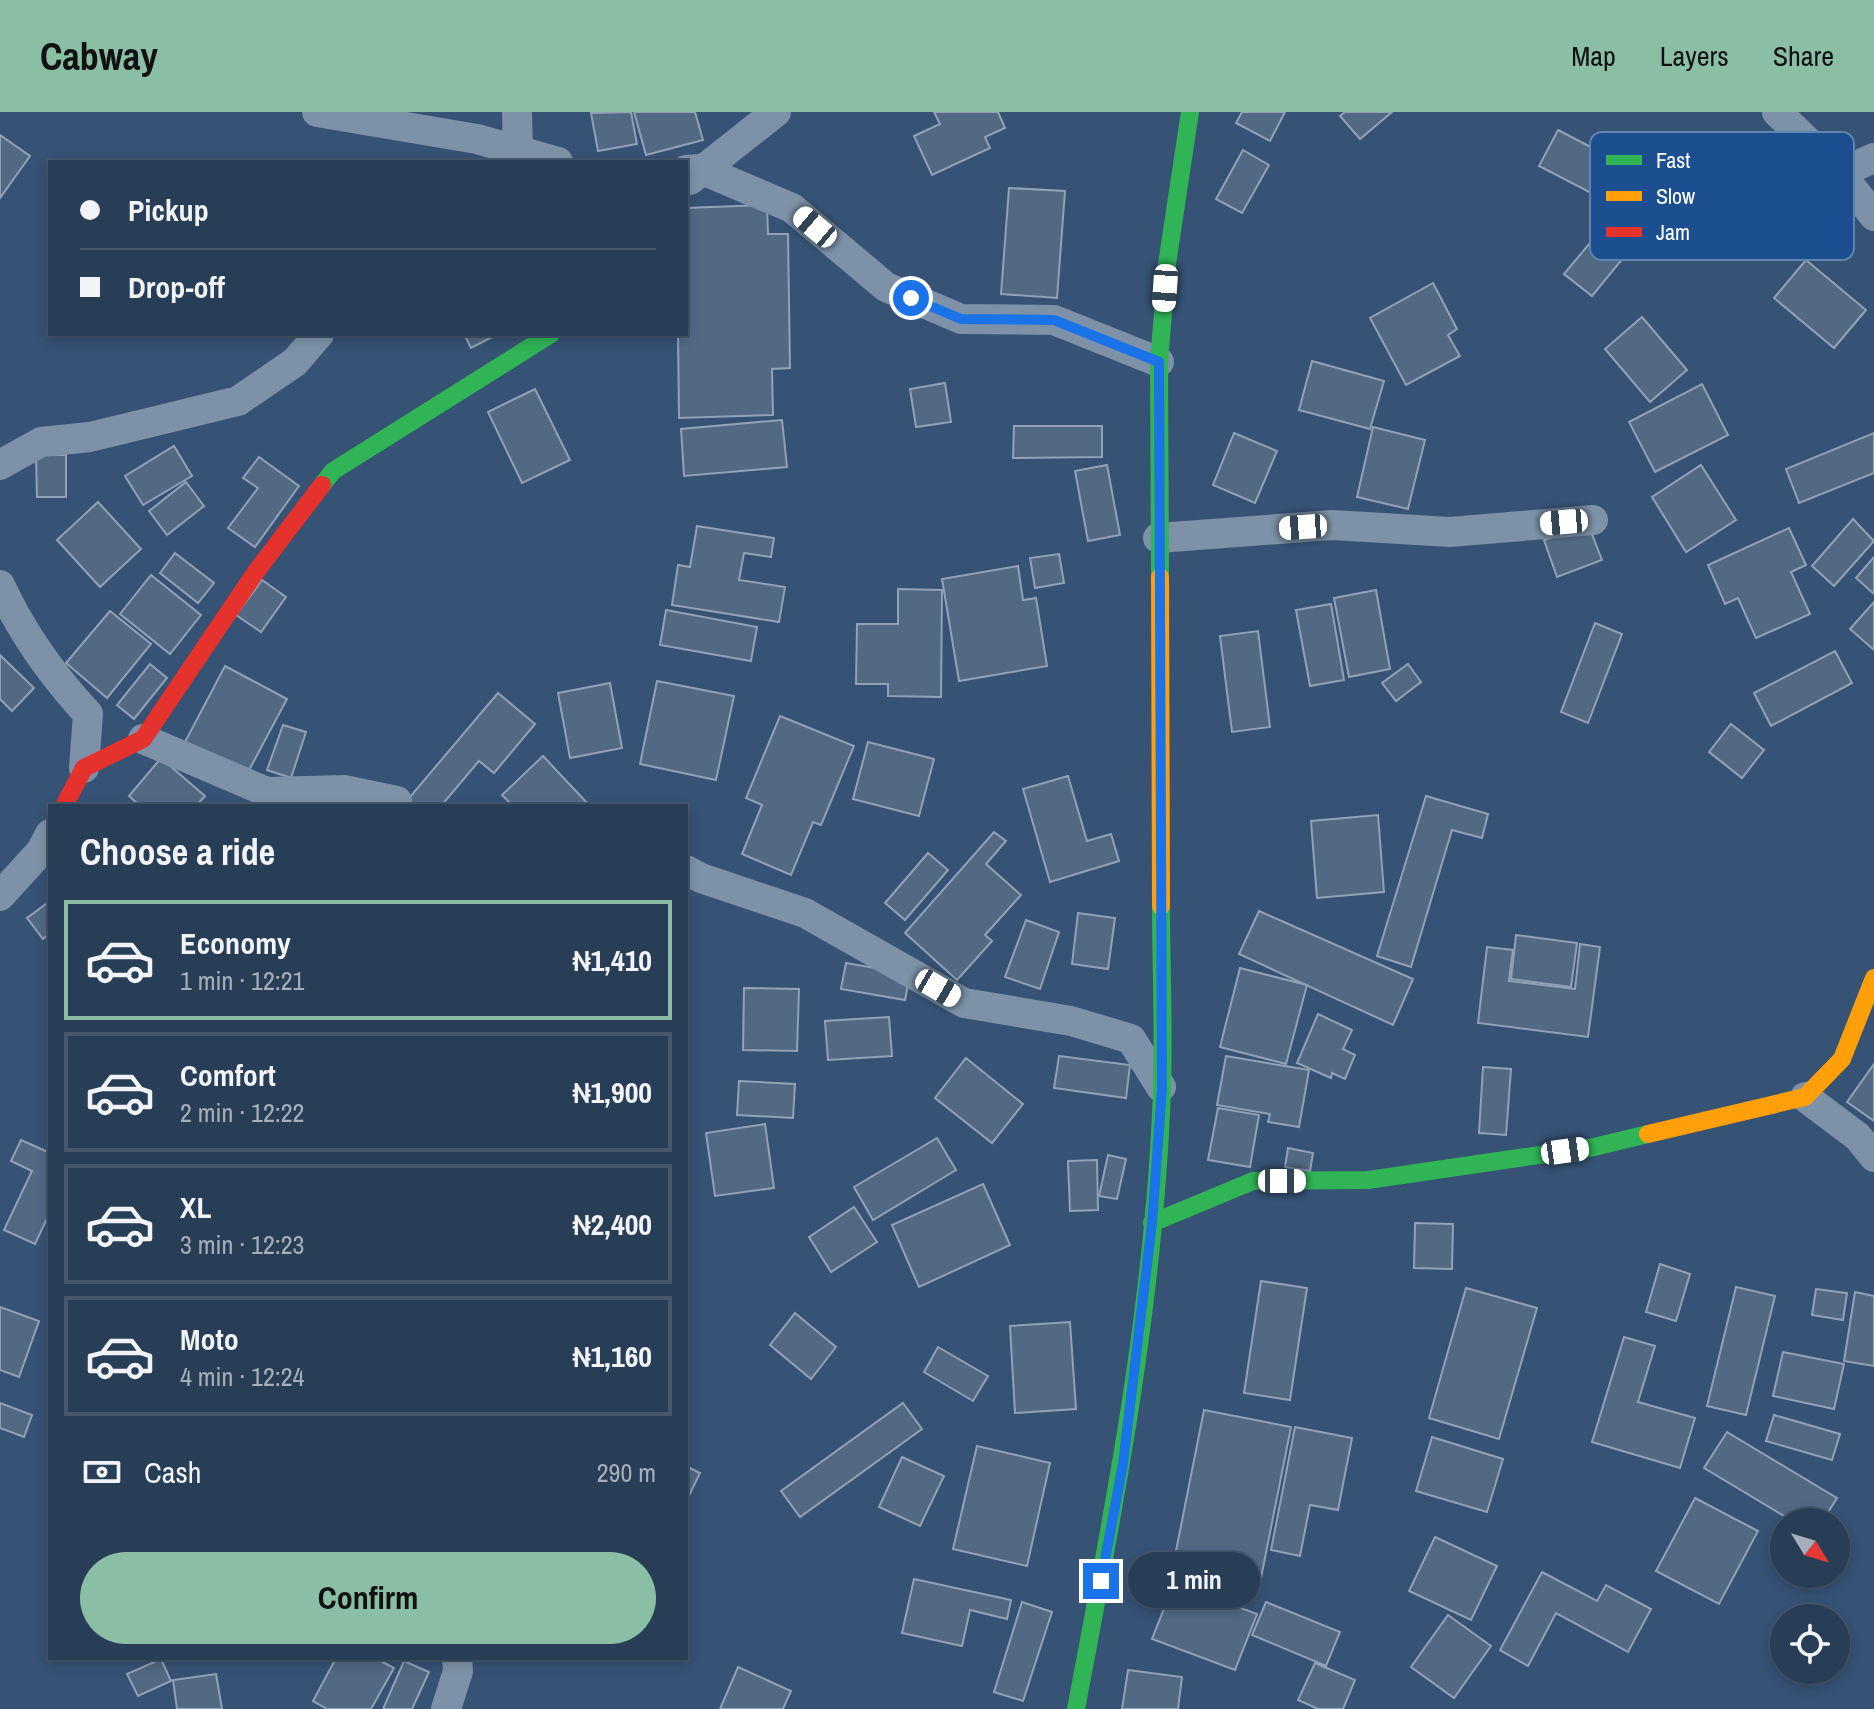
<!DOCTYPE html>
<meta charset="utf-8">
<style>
body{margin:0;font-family:"Archivo Narrow",sans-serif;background:#30455d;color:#f1f3f6;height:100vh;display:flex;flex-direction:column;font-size:30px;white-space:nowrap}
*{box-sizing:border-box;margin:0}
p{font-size:26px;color:#a5aeba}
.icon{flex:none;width:44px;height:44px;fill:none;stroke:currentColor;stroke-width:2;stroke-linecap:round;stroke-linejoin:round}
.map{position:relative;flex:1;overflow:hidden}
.side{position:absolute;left:48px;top:692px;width:640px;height:856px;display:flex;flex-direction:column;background:#283e57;border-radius:0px;box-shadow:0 4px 12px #0003,0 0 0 2px #44576d}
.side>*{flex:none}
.top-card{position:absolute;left:48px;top:48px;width:640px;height:176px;border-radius:0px;box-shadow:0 4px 12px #0003,0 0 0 2px #44576d;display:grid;align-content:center;height:176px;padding:0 32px;background:#283e57}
.needle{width:52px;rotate:128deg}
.fabs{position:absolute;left:1770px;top:1396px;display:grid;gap:16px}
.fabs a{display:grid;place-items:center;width:80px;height:80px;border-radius:50%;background:#283e57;box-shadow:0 4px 12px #0003,0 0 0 2px #44576d;font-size:40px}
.end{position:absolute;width:36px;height:36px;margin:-18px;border:10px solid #1a73e8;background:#fff;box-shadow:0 0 0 4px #fff}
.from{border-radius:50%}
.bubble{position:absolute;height:56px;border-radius:28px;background:#283e57;box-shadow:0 4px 12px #0003,0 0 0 2px #44576d;font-size:26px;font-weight:700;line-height:56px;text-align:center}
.car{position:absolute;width:24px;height:48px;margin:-24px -12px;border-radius:10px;box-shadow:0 0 6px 2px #0007;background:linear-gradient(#fff 24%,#345 0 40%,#fff 0 76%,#345 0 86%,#fff 0)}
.top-card b{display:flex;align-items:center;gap:28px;height:76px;font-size:30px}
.top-card b+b{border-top:2px solid #44576d}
.top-card i{width:20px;height:20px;background:#f1f3f6}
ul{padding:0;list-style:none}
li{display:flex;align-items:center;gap:24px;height:120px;margin:0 16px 12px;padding:0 16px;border:4px solid #44576d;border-radius:0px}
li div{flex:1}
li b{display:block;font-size:30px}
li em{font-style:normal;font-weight:700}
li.selected{border-color:#8abfa5}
li>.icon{width:72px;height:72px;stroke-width:1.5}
h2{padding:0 32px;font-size:36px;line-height:96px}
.pay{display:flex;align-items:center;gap:20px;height:88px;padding:0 32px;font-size:30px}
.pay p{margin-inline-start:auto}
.primary-button{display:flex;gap:16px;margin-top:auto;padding:16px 32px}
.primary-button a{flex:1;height:92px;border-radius:48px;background:#8abfa5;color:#111;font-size:32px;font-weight:700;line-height:92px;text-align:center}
header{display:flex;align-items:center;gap:48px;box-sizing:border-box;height:112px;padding:0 40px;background:#8abfa5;color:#111}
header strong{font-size:38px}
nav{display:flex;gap:44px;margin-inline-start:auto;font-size:28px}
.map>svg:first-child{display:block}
.building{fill:#526984;stroke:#92a2b6;stroke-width:2}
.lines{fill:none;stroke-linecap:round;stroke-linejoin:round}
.street{stroke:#7d92a8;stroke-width:30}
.fast{stroke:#30b455;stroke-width:18}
.slow{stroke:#ff9f0a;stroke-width:18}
.jam{stroke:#e5322d;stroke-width:18}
.route{stroke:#1a73e8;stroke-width:10}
.key{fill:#1b4f8f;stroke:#5f84b1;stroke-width:2}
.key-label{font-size:22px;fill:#fff}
</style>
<header>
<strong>Cabway</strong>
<nav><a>Map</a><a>Layers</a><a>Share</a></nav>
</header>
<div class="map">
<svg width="1874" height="1597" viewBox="0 0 1874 1597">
<rect width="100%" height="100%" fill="#365274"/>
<g class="building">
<polygon points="631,0 637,32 598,39 591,1"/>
<polygon points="634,0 695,0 703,28 646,43"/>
<polygon points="934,0 998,0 1005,16 985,25 990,36 932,63 914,24 940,12"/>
<polygon points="1242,0 1285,0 1270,29 1236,11"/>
<polygon points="1345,0 1392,0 1360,27 1340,4"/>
<polygon points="1558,18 1614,47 1595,83 1539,54"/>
<polygon points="0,23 30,44 0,86"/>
<polygon points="1243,38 1269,53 1242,101 1216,87"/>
<polygon points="1009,76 1065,79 1057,186 1001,182"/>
<polygon points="767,93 768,122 788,122 790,256 772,257 773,303 679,306 678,222 686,222 686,96"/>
<polygon points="1610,107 1637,129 1592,184 1564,162"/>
<polygon points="1806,148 1866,198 1834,236 1774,186"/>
<polygon points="1433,171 1457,217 1448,223 1460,244 1406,273 1370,206"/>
<polygon points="1642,205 1687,258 1650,290 1605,237"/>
<polygon points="464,222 498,222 471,236"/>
<polygon points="1312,249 1384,269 1370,317 1299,298"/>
<polygon points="945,271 951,310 916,315 910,277"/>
<polygon points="1702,272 1728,323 1655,360 1629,310"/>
<polygon points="535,277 570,348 522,371 488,300"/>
<polygon points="782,308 787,355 684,364 681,317"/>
<polygon points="1014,314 1102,314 1102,345 1013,346"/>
<polygon points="1373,315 1425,328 1408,397 1357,385"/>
<polygon points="1234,321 1277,339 1255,391 1213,373"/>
<polygon points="1874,321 1874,361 1799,391 1786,357"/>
<polygon points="174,334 192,364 143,393 125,364"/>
<polygon points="36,343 66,343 66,385 37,385"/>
<polygon points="259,345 299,374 255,435 228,416 258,376 243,366"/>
<polygon points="1107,353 1120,423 1088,429 1075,359"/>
<polygon points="1701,353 1736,408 1686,440 1652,385"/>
<polygon points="186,370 204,394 167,423 149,399"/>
<polygon points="98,390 141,437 100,475 57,428"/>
<polygon points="1853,407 1874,429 1834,474 1812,454"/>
<polygon points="1588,412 1602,448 1557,465 1544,428"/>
<polygon points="697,414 774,426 771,445 744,441 739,468 785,475 779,510 672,493 678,453 690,455"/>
<polygon points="1789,416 1806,453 1791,460 1810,502 1756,526 1738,486 1725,492 1708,453"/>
<polygon points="175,441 214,471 198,491 160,461"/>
<polygon points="1059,442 1064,471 1035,476 1030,446"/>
<polygon points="1874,445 1874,482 1856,466"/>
<polygon points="1018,454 1023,488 1036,486 1047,554 959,569 942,467"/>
<polygon points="151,463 201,503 170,542 120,502"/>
<polygon points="262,468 286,485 261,520 236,503"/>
<polygon points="898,477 942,478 941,585 888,584 888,572 856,572 857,512 898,512"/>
<polygon points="1376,478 1390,557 1349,565 1334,486"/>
<polygon points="1874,490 1874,538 1850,517"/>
<polygon points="1331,492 1344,568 1310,574 1296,498"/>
<polygon points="666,498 757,515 751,549 660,533"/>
<polygon points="110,499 151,532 107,586 66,551"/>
<polygon points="1595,511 1622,522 1588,611 1561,600"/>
<polygon points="1258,519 1270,615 1232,620 1220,524"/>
<polygon points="1835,539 1852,571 1771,614 1754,581"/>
<polygon points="0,543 34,576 12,599 0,587"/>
<polygon points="150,552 167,566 134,607 117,593"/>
<polygon points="1408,552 1421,570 1396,589 1382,571"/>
<polygon points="225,554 287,587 247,662 185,630"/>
<polygon points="657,569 734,584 716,668 640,652"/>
<polygon points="610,571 622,636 570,646 558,581"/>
<polygon points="498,581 535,612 494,661 479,649 441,694 407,694 404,692"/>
<polygon points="780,604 854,634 821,713 813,710 791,763 742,742 762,693 746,686"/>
<polygon points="1731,612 1764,638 1742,666 1709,640"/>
<polygon points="283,613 306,620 291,666 267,658"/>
<polygon points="868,630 934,647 919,704 853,687"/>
<polygon points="543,644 590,694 513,694 502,683"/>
<polygon points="161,646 205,684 196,694 140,694 129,684"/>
<polygon points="1068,664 1087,729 1111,722 1119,749 1050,770 1023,677"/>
<polygon points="1426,684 1488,702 1482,726 1452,718 1411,855 1377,844"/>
<polygon points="1378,703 1384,780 1317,786 1311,709"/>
<polygon points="994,720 1006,729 986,752 1021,783 985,823 992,829 957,868 905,821"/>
<polygon points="928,741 948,758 905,808 885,791"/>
<polygon points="50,789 50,821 43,827 27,806"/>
<polygon points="1259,799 1413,867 1393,913 1239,842"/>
<polygon points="1078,801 1115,806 1108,857 1072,852"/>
<polygon points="1026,808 1059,820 1040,877 1005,865"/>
<polygon points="1516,823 1577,831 1571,875 1511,867"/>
<polygon points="1580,832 1600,835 1588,925 1478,911 1487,835 1513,838 1509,869 1575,877"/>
<polygon points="846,851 910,862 905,888 841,877"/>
<polygon points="1240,856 1307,873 1286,952 1220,935"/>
<polygon points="744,876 799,877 797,939 743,938"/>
<polygon points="1318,902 1352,918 1343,937 1355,943 1345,967 1332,961 1331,966 1297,951"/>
<polygon points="889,905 892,944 828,948 825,909"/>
<polygon points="1059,944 1130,953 1126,986 1054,976"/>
<polygon points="1226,944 1309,958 1299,1015 1268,1010 1270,1002 1217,993"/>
<polygon points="966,946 1023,992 992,1031 935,986"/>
<polygon points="1874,952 1874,1009 1847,990"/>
<polygon points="1483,955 1511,957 1506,1023 1479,1021"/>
<polygon points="739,969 795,972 793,1006 737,1003"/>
<polygon points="1218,996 1259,1003 1250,1055 1208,1048"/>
<polygon points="765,1012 774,1076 715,1084 706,1021"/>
<polygon points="937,1026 956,1058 873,1108 854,1075"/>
<polygon points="21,1028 50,1041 50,1100 35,1132 4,1118 32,1059 11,1049"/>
<polygon points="1288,1036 1313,1041 1310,1059 1285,1055"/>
<polygon points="1108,1043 1126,1047 1117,1087 1099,1084"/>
<polygon points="1097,1048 1098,1098 1070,1099 1068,1049"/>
<polygon points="983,1072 1010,1133 919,1175 892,1113"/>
<polygon points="854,1095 877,1130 831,1160 809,1125"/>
<polygon points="1415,1111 1453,1112 1452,1157 1414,1156"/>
<polygon points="1660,1152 1690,1162 1676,1209 1646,1200"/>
<polygon points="1261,1169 1307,1176 1290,1288 1244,1281"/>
<polygon points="1736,1175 1775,1184 1746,1303 1707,1294"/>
<polygon points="1466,1176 1537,1196 1499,1327 1429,1306"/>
<polygon points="1816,1177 1847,1181 1843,1208 1812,1203"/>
<polygon points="1855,1180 1874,1184 1874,1254 1844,1249"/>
<polygon points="0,1195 39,1209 19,1265 0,1258"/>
<polygon points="795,1201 836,1235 811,1267 770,1233"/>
<polygon points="1070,1210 1076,1297 1015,1301 1010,1214"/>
<polygon points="1624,1225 1655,1234 1638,1290 1695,1306 1680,1356 1592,1330"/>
<polygon points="938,1235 988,1264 973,1289 924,1260"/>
<polygon points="1783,1240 1844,1252 1834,1297 1773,1284"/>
<polygon points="0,1291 32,1303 24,1325 0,1316"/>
<polygon points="903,1291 922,1317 800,1405 781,1379"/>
<polygon points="1204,1298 1291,1315 1260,1471 1173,1454"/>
<polygon points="1774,1303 1840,1322 1832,1348 1766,1329"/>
<polygon points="1295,1315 1352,1326 1338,1398 1310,1393 1300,1444 1271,1438"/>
<polygon points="1727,1320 1837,1386 1822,1410 1794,1410 1704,1356"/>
<polygon points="1432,1325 1503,1347 1487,1400 1416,1379"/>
<polygon points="977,1334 1050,1351 1027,1454 953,1437"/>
<polygon points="902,1345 944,1364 920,1414 879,1395"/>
<polygon points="686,1354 700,1361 686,1390"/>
<polygon points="1695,1386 1758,1419 1719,1492 1656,1459"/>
<polygon points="1435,1425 1497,1454 1471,1508 1409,1479"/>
<polygon points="1542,1460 1597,1489 1606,1473 1651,1497 1628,1540 1556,1501 1528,1554 1500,1538"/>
<polygon points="914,1467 1011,1488 1007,1507 970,1498 962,1534 902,1521"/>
<polygon points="1195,1479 1257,1502 1235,1558 1152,1527 1169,1484 1190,1492"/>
<polygon points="1022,1490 1052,1500 1023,1589 994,1580"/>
<polygon points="1266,1490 1340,1520 1326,1554 1252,1523"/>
<polygon points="1448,1503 1491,1534 1454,1586 1411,1555"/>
<polygon points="336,1546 375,1546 394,1556 371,1597 327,1597 313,1589"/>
<polygon points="161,1547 171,1569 138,1584 127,1562"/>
<polygon points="404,1549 429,1560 412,1597 383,1597"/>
<polygon points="1315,1551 1355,1568 1343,1597 1318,1597 1298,1588"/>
<polygon points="738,1555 791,1579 783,1597 720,1597"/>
<polygon points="1128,1558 1182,1565 1178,1597 1122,1597"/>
<polygon points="216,1562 222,1597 177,1597 173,1568"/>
</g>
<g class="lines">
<g class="street">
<polyline points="317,0 477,27 558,50"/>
<polyline points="517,0 518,39"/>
<polyline points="1777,0 1840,61 1874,104"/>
<polyline points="686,58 700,57 792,96 886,175 961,207 1054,208 1159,250"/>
<polyline points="1840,61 1874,46"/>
<polyline points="690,68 776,0"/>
<polyline points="0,353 41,330 90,325 238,289 295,250 319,222"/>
<polyline points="1158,426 1332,413 1450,420 1593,408"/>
<path d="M0,473C22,521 52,563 88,602L84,656"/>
<polyline points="143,627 267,680 344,678 397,689"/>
<polyline points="686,758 701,766 805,801 964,891 1071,909 1131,927 1161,975"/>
<polyline points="0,784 41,739 50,722"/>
<polyline points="1805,985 1858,1025 1874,1045"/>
<polyline points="446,1597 458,1559 457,1546"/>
</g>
<g class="fast">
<polyline points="322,373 333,359 551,222"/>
<polyline points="1160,465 1159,250 1167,152 1190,0"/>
<polyline points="1152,1111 1253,1069 1368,1068 1594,1035 1648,1022"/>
<path d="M1076,1597C1115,1392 1155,1186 1162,977C1164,916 1161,855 1161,794"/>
</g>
<g class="slow">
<polyline points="1160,465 1161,794"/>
<polyline points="1648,1022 1805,985 1842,947 1874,866"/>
</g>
<polyline class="jam" points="64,694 84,656 143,627 255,461 322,373"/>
</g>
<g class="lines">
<polyline class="route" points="911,186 961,207 1054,208 1159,250 1162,977 1152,1111 1123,1352 1101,1469"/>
</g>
<rect x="1590" y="20" width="264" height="128" rx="12" class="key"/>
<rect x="1606" y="43" width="36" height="10" fill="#30b455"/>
<rect x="1606" y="79" width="36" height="10" fill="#ff9f0a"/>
<rect x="1606" y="115" width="36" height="10" fill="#e5322d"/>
<g class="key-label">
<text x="1656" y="56">Fast</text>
<text x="1656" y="92">Slow</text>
<text x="1656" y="128">Jam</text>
</g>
</svg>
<div class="fabs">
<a><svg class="needle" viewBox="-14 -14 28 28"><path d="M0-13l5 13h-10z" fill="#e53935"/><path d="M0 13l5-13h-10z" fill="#a5aeba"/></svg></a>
<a><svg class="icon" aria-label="locate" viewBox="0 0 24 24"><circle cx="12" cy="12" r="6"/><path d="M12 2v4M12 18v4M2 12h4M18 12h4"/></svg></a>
</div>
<i class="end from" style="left:911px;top:186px"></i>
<i class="end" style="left:1101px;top:1469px"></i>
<div class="bubble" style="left:1128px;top:1440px;width:132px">1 min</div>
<i class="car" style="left:815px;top:115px;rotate:310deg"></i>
<i class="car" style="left:1165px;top:176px;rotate:184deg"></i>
<i class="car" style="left:1564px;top:410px;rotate:265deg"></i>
<i class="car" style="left:1303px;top:415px;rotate:266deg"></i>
<i class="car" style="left:938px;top:876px;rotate:120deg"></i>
<i class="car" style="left:1565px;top:1039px;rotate:82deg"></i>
<i class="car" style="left:1282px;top:1069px;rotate:90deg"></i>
<div class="top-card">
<b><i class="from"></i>Pickup</b>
<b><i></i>Drop-off</b>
</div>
<section class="side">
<h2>Choose a ride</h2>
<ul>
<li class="selected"><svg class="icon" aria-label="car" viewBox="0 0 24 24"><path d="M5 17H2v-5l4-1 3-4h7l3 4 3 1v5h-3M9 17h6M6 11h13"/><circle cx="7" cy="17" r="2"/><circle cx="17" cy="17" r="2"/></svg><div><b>Economy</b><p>1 min · 12:21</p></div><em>₦1,410</em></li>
<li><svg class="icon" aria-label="car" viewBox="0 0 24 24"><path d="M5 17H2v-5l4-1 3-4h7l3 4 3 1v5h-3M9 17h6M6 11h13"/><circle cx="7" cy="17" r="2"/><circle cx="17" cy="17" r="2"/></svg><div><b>Comfort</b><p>2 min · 12:22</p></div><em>₦1,900</em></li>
<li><svg class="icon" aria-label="car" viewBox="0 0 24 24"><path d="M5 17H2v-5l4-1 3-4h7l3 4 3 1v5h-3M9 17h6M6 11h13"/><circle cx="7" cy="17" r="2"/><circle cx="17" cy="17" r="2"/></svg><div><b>XL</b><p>3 min · 12:23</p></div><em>₦2,400</em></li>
<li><svg class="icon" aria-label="car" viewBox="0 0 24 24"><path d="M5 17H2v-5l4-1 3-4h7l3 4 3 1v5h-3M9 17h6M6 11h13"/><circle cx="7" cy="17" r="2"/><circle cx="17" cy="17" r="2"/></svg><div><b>Moto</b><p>4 min · 12:24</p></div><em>₦1,160</em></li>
</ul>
<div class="pay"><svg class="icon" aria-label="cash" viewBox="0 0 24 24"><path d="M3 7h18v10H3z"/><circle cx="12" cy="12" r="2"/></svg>Cash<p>290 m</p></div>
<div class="primary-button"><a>Confirm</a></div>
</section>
</div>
